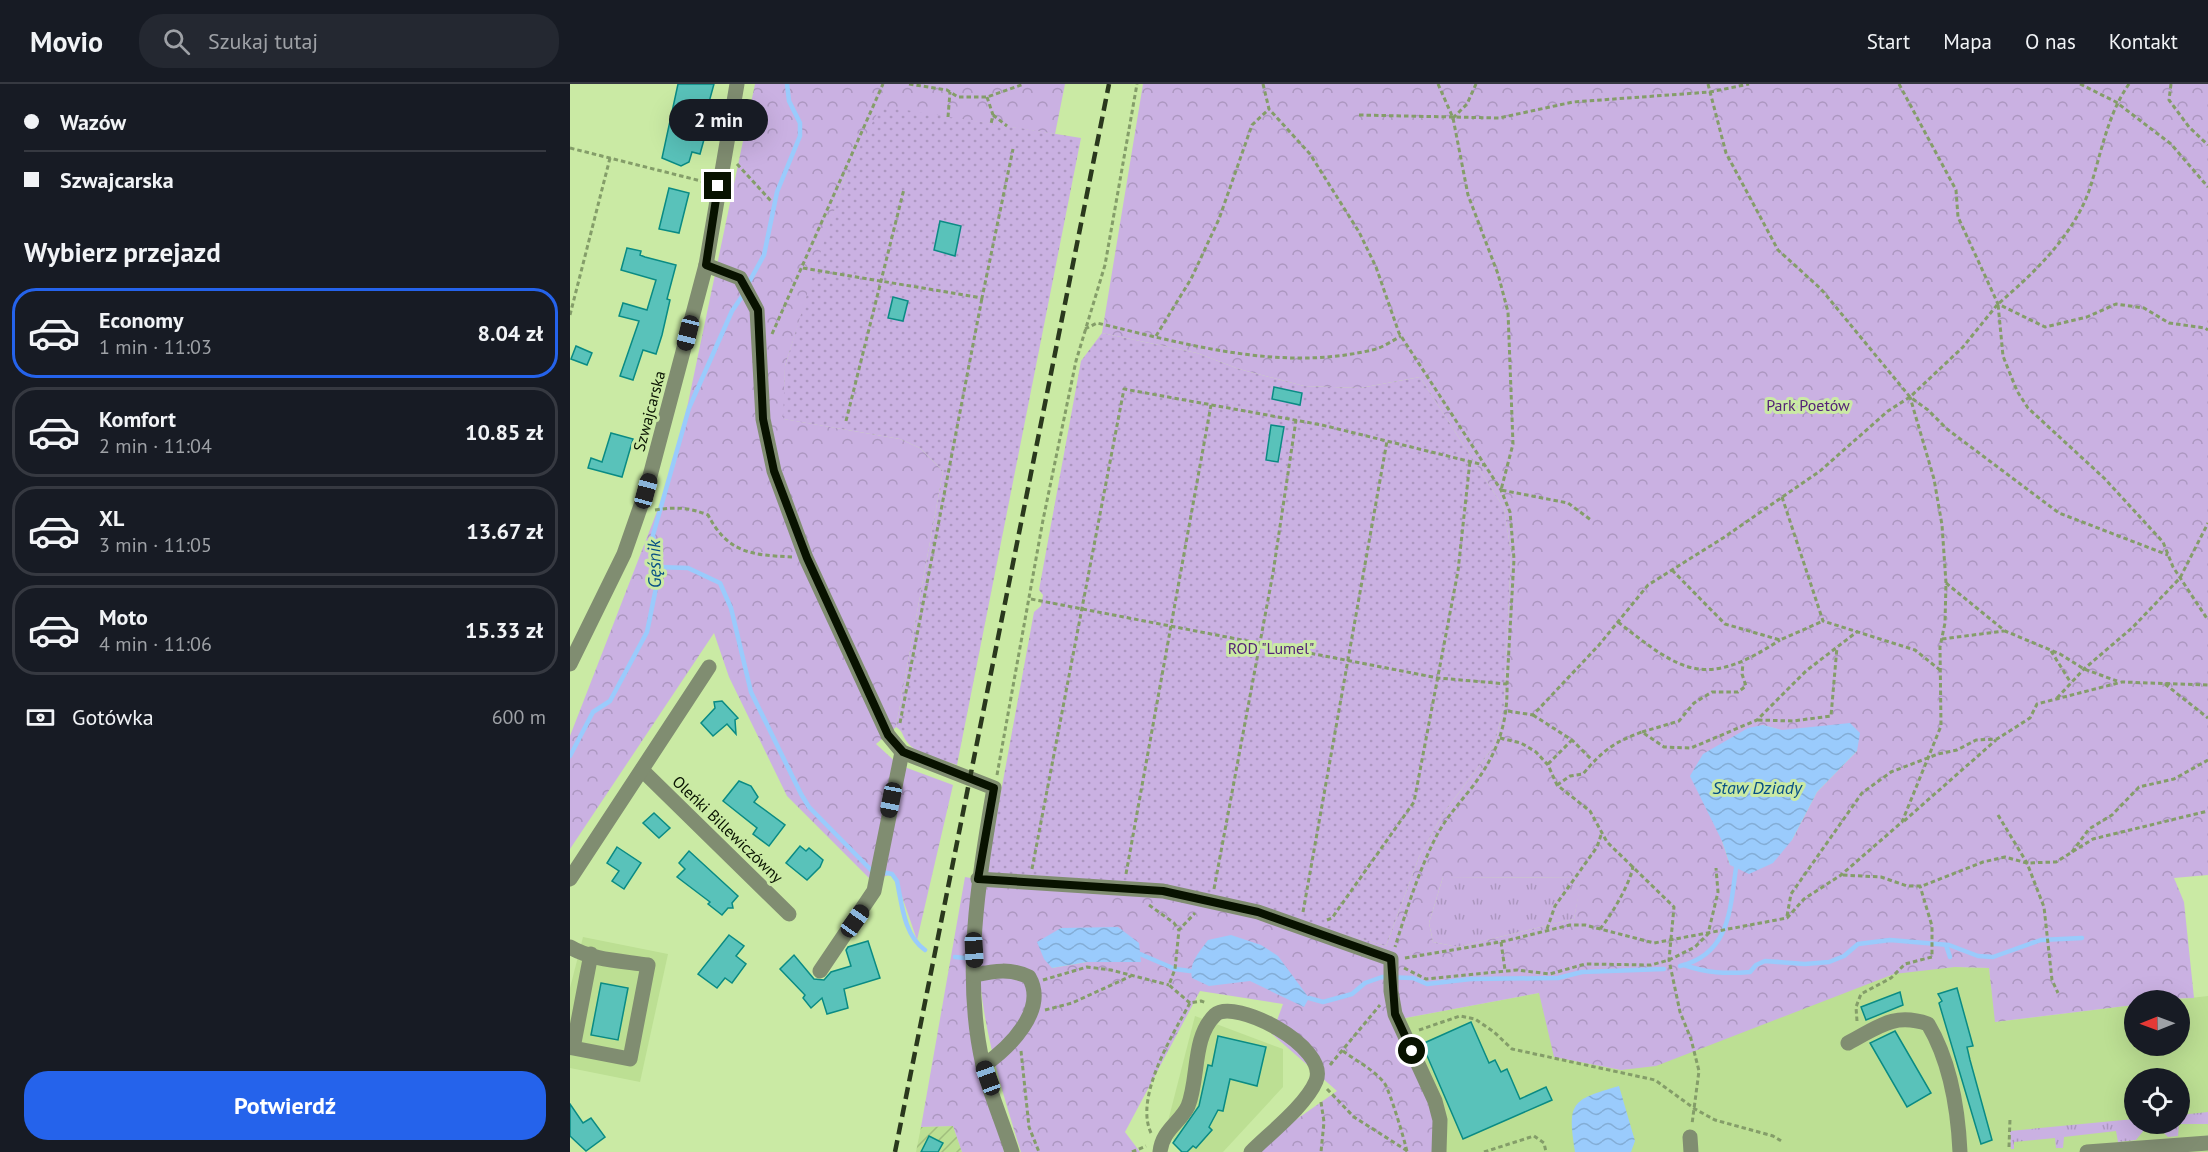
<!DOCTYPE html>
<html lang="pl">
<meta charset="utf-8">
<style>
body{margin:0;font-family:"PT Sans",sans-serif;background:#242831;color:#f1f3f6;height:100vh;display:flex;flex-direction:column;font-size:22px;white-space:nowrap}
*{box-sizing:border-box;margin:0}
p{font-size:20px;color:#9ea1a6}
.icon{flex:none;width:33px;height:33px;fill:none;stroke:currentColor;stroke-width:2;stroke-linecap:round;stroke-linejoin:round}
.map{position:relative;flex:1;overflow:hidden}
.sheet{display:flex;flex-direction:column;background:#171b24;width:570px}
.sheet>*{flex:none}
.top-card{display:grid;align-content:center;height:132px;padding:0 24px;background:#171b24}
.needle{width:39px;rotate:269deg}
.controls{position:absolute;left:1554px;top:906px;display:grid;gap:12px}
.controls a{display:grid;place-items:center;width:66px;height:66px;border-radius:50%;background:#171b24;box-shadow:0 6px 24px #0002;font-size:30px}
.end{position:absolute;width:27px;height:27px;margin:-14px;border:8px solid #081200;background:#fff;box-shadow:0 0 0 3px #fff}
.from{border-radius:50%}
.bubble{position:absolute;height:42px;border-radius:21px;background:#171b24;box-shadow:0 6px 24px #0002;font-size:20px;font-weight:700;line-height:42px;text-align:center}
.car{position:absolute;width:18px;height:36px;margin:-18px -9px;border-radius:8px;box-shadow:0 0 4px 2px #0007;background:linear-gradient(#222 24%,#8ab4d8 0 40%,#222 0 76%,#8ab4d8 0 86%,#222 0)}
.top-card b{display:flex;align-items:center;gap:21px;height:57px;font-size:22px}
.top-card b+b{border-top:2px solid #363941}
.top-card i{width:15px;height:15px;background:#f1f3f6}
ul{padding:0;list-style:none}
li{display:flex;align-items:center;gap:18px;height:90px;margin:0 12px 9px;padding:0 12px;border:3px solid #363941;border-radius:24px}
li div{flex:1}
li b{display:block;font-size:22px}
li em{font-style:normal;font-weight:700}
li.current{border-color:#2563eb}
li>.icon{width:54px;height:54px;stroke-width:1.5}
h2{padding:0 24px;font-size:27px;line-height:72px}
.pay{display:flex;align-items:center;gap:15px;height:66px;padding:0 24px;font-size:22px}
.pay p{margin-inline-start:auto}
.cta{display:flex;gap:12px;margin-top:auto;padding:12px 24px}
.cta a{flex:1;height:69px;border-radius:24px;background:#2563eb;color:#fff;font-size:24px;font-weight:700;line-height:69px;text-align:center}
header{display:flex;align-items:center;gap:36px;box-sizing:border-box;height:84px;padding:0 30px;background:#171b24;border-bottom:2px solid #363941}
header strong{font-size:28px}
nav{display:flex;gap:33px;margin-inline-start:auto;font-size:21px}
.search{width:420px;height:54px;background:#242831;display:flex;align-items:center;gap:15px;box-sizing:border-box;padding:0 21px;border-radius:24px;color:#9ea1a6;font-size:22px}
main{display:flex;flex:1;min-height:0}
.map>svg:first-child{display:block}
.built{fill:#bcdf93;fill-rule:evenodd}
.industrial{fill:url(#industrial-furrows)}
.grass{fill:url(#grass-tufts)}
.forest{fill:url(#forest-crowns);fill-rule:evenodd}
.garden{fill:url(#garden-dots)}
.water{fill:url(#water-waves)}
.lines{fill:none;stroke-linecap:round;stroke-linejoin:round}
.stream{stroke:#9acbfc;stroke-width:4.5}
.building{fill:#59c2ba;stroke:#0a8b84;stroke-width:1.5}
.path{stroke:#849d69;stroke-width:3;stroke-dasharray:4.5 3;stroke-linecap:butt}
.minor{stroke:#808d71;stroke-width:15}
.rail{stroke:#2a381d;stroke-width:4.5;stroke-dasharray:12 6;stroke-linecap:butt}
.route{stroke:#081200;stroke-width:8}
.labels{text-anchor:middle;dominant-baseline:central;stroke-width:6;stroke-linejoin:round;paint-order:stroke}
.park-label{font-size:16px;fill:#542376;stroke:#caeaa4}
.street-label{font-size:16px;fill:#081200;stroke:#caeaa4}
.water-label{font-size:18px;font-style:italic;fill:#064f85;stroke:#caeaa4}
</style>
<header>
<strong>Movio</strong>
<div class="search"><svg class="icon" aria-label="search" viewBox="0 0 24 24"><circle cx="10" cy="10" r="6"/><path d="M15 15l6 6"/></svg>Szukaj tutaj</div>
<nav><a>Start</a><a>Mapa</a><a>O nas</a><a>Kontakt</a></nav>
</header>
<main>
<section class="sheet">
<div class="top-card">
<b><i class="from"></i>Wazów</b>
<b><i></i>Szwajcarska</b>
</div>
<h2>Wybierz przejazd</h2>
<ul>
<li class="current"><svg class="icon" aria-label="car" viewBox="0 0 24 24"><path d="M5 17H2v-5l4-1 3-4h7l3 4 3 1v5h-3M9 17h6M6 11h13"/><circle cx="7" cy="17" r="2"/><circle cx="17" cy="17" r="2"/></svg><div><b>Economy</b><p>1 min · 11:03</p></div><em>8.04 zł</em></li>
<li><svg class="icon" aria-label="car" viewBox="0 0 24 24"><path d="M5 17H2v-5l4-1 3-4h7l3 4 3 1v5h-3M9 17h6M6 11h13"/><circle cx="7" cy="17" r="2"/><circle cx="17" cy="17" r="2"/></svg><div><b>Komfort</b><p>2 min · 11:04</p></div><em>10.85 zł</em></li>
<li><svg class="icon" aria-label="car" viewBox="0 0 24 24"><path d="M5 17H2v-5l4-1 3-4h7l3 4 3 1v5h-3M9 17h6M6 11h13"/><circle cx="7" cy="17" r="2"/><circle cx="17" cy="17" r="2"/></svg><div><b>XL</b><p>3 min · 11:05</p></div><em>13.67 zł</em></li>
<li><svg class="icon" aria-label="car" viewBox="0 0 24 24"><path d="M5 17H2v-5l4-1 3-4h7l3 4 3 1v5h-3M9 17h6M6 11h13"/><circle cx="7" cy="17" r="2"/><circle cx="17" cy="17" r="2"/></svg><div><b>Moto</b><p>4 min · 11:06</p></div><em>15.33 zł</em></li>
</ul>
<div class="pay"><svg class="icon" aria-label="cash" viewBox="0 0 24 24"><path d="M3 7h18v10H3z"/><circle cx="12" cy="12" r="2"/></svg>Gotówka<p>600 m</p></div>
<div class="cta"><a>Potwierdź</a></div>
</section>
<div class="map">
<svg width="1638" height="1068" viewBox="0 0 1638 1068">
<defs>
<pattern id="industrial-furrows" width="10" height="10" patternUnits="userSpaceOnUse" patternTransform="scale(1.5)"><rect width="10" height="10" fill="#bcdf93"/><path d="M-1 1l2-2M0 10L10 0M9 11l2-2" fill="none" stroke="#a0be7d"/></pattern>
<pattern id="grass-tufts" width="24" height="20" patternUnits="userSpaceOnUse" patternTransform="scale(1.5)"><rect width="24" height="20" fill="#cab1e2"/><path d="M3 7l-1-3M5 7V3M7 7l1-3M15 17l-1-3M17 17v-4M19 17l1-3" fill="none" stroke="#ac97c0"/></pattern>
<pattern id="forest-crowns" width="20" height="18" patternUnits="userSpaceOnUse" patternTransform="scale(1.5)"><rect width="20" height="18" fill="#cab1e2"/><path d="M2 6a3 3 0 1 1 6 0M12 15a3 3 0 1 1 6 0" fill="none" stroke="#ac97c0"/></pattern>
<pattern id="garden-dots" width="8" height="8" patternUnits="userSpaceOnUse" patternTransform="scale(1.5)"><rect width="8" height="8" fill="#cab1e2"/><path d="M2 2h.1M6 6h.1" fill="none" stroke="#ac97c0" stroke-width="1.8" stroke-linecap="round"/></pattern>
<pattern id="water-waves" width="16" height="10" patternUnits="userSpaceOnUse" patternTransform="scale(1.5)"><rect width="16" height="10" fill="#9acbfc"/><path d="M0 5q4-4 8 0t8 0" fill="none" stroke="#83add6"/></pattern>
</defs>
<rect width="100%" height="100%" fill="#caeaa4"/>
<g class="built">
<polygon points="13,853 98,870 70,998 0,984 0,904"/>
<path d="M1385,883L1419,884L1426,938L1564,921V962H1610V916H1603L1638,912V1068H873L830,935L969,909ZM1564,994H1610V1040H1564Z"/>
<polygon points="625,932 713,965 713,1003 653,1068 611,1068 596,1045"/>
</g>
<polygon class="industrial" points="383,1042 392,1068 346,1068 351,1043"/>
<g class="grass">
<polygon points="873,793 1012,794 1004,835 888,863 863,858 859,839"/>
<polygon points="1638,1028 1638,1040 1609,1040 1608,1052 1598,1053 1589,1044 1589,1040 1610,1040 1610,1031"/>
<polygon points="1564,1035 1564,1040 1572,1040 1574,1046 1566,1056 1548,1058 1546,1047 1494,1053 1493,1064 1486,1064 1485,1054 1444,1058 1444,1065 1441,1065 1440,1047"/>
</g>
<g class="forest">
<polygon points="185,0 495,0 485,50 316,24 277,88 215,282 214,335 330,355 350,364 373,387 326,643 306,660 329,681 383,701 347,856 324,789 302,797 217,712 159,593 144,549 0,765 0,652 105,381"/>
<path d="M573,0H1638V791L1604,794L1614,818L1624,914L1564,916V921L1425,938L1419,884L1385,883L1324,890L1086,982L1051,986L984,973L969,909L830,935L872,1038V1068H687L704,1051L767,1007L702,950L713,920L630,907L555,1048L570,1068H451C430,1001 410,937 408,866C408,839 414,810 417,784L554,800L731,837L816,862L849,773L873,730L924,662L934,622L941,469L934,424L850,293L790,304L734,302L669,285L627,269L532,249ZM1193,641L1287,667L1247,708L1222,756L1160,781L1152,757ZM873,793L1011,794V795L1004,835L888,863L863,858L859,839ZM491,844L554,878H517L482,884L479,853Z"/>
<polygon points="395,793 406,795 401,877 434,1068 392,1068 383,1042 351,1043"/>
</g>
<g class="garden">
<path d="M311,22L511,54L387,681C373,676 347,671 337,658C332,652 334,648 326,643L373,387L350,364L330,355L213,335L215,282L245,185L277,88Z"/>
<polygon points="532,249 627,269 669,285 734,302 790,304 850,293 934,424 941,469 934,622 924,662 873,730 849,773 816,862 620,806 428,793 417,784 464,528 471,522 473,511 469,506 511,277"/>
</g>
<g class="water">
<polygon points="1280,639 1290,649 1287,667 1247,708 1222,756 1203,779 1179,790 1160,781 1152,757 1120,692 1133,670 1178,644 1193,641 1212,646"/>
<polygon points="548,843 569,859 571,878 517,878 482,884 474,875 467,858 491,844"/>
<path d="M661,851L691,861L708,872L739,914L734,923L680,897L639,902L622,894C618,880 630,867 638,856Z"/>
<path d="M1049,1002L1065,1057L1061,1068H1005C997,1018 1001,1016 1049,1002Z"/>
</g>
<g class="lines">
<g class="stream">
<polyline points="178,200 194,171 207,108 230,52 230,39 219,17 217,0"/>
<path d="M87,483L118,484L150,499L161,524L181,608L231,710L239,723L301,786L322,790L327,797C332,821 334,851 355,866"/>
<polyline points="0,672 23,628 40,617 77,548 88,494 83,451 119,324 162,227 173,211"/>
<polyline points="1376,861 1380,873"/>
<polyline points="570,870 605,885 620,887"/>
<polyline points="385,873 395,874"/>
<path d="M1114,881C1137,889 1155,890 1180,888L1186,881L1195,877L1235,880L1259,878L1274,872L1288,860L1320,856L1379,861L1408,872L1423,873L1471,856L1512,854"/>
<path d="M1110,882C1160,870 1160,825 1166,784"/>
<polyline points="739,914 753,918 782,910 795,899 812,893 843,894 857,900 901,895 988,894 1012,888 1094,885"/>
</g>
</g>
<g class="building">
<polygon points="108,0 144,0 133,40 138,41 130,70 122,68 119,78 111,82 92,74"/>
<polygon points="99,104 119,109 109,149 89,145"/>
<polygon points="370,137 391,142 385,172 364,166"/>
<polygon points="57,164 71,167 70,171 75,173 106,181 97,215 100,216 92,251 86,270 73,266 63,296 50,292 69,237 49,232 53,219 77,226 86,196 51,186"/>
<polygon points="323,213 338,217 333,237 318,234"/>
<polygon points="6,262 22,269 17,281 1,275"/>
<polygon points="704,303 732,309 730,321 702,315"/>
<polygon points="701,341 714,343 708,378 696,376"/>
<polygon points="41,349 63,355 52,393 18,384 21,374 32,378"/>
<polygon points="152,617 168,634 165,636 166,650 157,640 143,652 131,639 145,624 144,618"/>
<polygon points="169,697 181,702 188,713 184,718 215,741 199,762 183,750 187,744 153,717"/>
<polygon points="84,729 100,744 89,754 73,739"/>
<polygon points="230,762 236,767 239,764 253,776 250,783 237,796 216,779"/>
<polygon points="47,763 71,779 54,805 42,797 49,787 37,779"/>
<polygon points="119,767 168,812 162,819 163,824 158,824 152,831 138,820 140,818 107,793 115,785 109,779"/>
<polygon points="159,851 174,862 166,872 176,880 162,899 155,894 147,904 128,890"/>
<polygon points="298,857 310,894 274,905 278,924 257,930 252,914 241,924 233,914 235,911 210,885 224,871 244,895 254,896 261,888 281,882 276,866 278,863"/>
<polygon points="31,899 58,904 48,956 21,951"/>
<polygon points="1387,904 1403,962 1397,963 1400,976 1422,1056 1411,1060 1369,919 1372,917 1368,910"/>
<polygon points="1330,908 1333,921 1296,936 1291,923"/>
<polygon points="901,938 919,979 925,976 931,988 937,985 950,1015 976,1003 982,1016 893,1055 852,960"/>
<polygon points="1325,947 1361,1009 1337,1023 1300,959"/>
<polygon points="648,952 696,963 687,1002 660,995 653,1027 648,1026 639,1043 642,1046 626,1064 623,1062 617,1068 612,1068 603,1059 629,1022 638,981 642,982"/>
<polygon points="0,1020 13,1039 21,1034 35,1053 16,1067 0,1052"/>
<polygon points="359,1052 373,1059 368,1068 351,1068"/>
</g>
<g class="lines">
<g class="path">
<polyline points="339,0 377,6 388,13 417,13 454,0"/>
<polyline points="693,0 699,25 740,70 789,148 806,183 829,249 931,406 940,428 944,475 937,600"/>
<polyline points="868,0 883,34 898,111 928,190 938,228 943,360 931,406 998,419 1021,436"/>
<polyline points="1138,0 1156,69 1208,166 1251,205 1340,313 1358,326 1377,345 1489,429 1598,471"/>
<polyline points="1329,0 1386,106 1388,133 1428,220 1475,243 1517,233 1546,220 1574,224 1599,239 1635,244 1638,246"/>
<polyline points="1510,0 1546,18 1601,60 1638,103"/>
<path d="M1559,0C1537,31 1531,71 1519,107C1502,153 1464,189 1428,220L1433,272L1447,307L1458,324L1534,394L1593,458L1603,483L1638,536"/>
<polyline points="1601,0 1599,16 1619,43 1638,61"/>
<polyline points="417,13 423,31 421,40"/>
<polyline points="423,31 437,42"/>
<polyline points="789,31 929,34 1003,18 1140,8 1179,0"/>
<polyline points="378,33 380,8"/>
<polyline points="883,34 897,20 906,0"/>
<polyline points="0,64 135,98"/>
<polyline points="167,80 201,117"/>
<polyline points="233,184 412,214 443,65"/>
<polyline points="0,231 40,74"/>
<path d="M515,245L527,239C616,260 710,288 802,266C812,264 822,257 831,252"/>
<polyline points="202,250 313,0"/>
<polyline points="586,252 621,195 649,135 682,41 699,25"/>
<polyline points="276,337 334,105"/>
<polyline points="1212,413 1253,537 1345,566 1370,586"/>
<path d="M85,426C106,423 118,423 138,431C158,469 181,471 222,473"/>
<polyline points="1102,486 1155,540 1210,556 1253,537"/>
<polyline points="1376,499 1435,547 1490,570 1514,585 1547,597"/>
<path d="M461,515L868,594L937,600C938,640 927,670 903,702C888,721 873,737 863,759C847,792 836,828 825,863"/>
<path d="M1048,538C1113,589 1135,605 1210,556"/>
<polyline points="1372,555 1434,547"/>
<polyline points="1481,567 1501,599"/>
<polyline points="1595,600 1638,634"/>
<polyline points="1487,614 1514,585 1563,543 1610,494 1638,439"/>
<polyline points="938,627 963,631 1029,561 1078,501 1153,454 1250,387 1318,327 1340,313 1393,263 1427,221"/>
<polyline points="963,631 1002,656 1022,676"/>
<polyline points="1188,636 1223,637 1261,632 1267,563"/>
<polyline points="330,639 412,214"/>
<polyline points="1072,648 1109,637 1124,619 1142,608 1168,608 1176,602 1172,590 1173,579"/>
<polyline points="930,654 951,659 966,668 978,681 987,701 1020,727 1037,758 1104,823 1099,876 1110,928 1121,955 1129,987 1122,1040"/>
<polyline points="978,680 1002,656"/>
<polyline points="427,691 473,436 506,277 535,181 567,0"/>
<path d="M987,701L1000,692L1013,690C1032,667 1044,658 1072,648L1094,663L1121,664L1187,636L1236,587L1288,547"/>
<polyline points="1428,731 1457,779 1474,823 1482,896 1488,909"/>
<polyline points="1334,737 1426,656"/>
<polyline points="1502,768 1519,745 1542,731 1569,703 1604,695 1638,676"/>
<polyline points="462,785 554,305 752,341 914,381"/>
<polyline points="556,790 641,321"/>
<polyline points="1273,791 1311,793 1337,802 1352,802 1413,778 1435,773 1457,779 1486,778 1523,755 1638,727"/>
<polyline points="644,805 703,489 726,336"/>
<polyline points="579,821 604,839 609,846"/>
<polyline points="733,828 817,357"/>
<polyline points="1217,832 1221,810 1292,709 1321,688 1368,670 1387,666 1406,656 1427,655 1460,634 1467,620 1552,598 1638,601"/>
<polyline points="757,836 762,834 844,718 888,487 900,377"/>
<polyline points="977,845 985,822 1027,763 1032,748"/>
<path d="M1030,845C1041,832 1061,798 1063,782"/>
<polyline points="931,858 935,886"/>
<polyline points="835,874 935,857 1000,841 1015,841 1084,859 1217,834 1234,815 1271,791 1332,738 1371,642 1370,563 1375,539 1376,499 1372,441 1364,395 1340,313"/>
<polyline points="834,884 856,895 947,886 980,890 1015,880 1081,881 1099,876 1125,863 1138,850 1148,808 1146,784"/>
<polyline points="473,896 517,883 541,886 599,901"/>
<polyline points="620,919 599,901 605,885 609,846 625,829"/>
<polyline points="475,926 502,919 561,892"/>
<polyline points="1287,937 1286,923 1291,910 1321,894 1335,880 1362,873 1362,842 1350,802"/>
<polyline points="849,946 890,932 905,935 924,948 942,965 1085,996 1125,1025 1145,1036 1203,1052 1213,1058"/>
<polyline points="451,967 459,1043 469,1068"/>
<path d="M773,967C786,977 805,986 815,1000C820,1008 835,1057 837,1068"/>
<polyline points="760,981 810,921"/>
<polyline points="757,1005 784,1033 839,1068"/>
<polyline points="751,1018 754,1038 751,1068"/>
<path d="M581,1049C564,1013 603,950 620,919L631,917L637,919"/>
<polyline points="1439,1063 1440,1035"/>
<polyline points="562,1068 576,1062"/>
<polyline points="914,1068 964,1052 974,1059 976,1068"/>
</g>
<g class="minor">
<path d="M136,181L170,194L187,226L193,335L204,387L236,474L318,651L332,668L424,704C409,794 392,890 413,981C420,1010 433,1039 442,1068"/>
<polyline points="0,580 54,470 76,407 136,181 167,0"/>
<polyline points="72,686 219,830"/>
<polyline points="0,795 139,583"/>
<polyline points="408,795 593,807 688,828 821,875 821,907 825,930 865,1017 870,1036 869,1068"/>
<path d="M0,863C21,876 53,877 78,881L60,975L3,964L21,870"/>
<polyline points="250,887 304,807 332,668"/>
<path d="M405,891C424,887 441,884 459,893C478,926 439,964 413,982"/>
<path d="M1278,959C1307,944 1323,928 1358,940C1380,977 1388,1025 1390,1068"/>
<polyline points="1120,1053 1121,1068"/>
<path d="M590,1068C592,1046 611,1038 618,1022C629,995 622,953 645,931C664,913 760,963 746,997C736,1021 700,1049 681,1068"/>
<polyline points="1517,1068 1638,1059"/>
</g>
<polyline class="rail" points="325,1068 539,0"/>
</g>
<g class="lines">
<polyline class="route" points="148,102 136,181 170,194 188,226 193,335 204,387 237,474 318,651 333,668 424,704 408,795 593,807 688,828 821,875 825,930 842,967"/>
</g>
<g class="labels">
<g class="park-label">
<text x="1238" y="321">Park Poetów</text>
<text x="701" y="564">ROD "Lumel"</text>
</g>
<g class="street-label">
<text transform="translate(79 327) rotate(-75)">Szwajcarska</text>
<text transform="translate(158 745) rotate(44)">Oleńki Billewiczówny</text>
</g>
<g class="water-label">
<text transform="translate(84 480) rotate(-91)">Gęśnik</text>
<text x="1187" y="703">Staw Dziady</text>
</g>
</g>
</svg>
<div class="controls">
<a><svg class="needle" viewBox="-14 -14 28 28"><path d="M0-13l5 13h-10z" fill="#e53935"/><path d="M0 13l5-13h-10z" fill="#9ea1a6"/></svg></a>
<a><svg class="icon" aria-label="locate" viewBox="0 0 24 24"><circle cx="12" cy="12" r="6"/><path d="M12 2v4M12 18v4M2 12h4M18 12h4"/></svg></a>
</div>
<i class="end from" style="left:842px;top:967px"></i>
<i class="end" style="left:148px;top:102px"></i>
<div class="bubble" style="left:99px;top:15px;width:99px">2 min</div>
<i class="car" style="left:118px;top:249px;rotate:194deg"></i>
<i class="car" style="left:76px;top:407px;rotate:15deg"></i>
<i class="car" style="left:321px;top:716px;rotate:191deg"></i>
<i class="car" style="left:285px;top:837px;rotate:35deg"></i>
<i class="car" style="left:404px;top:866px;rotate:177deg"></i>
<i class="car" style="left:418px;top:994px;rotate:340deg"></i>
</div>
</main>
